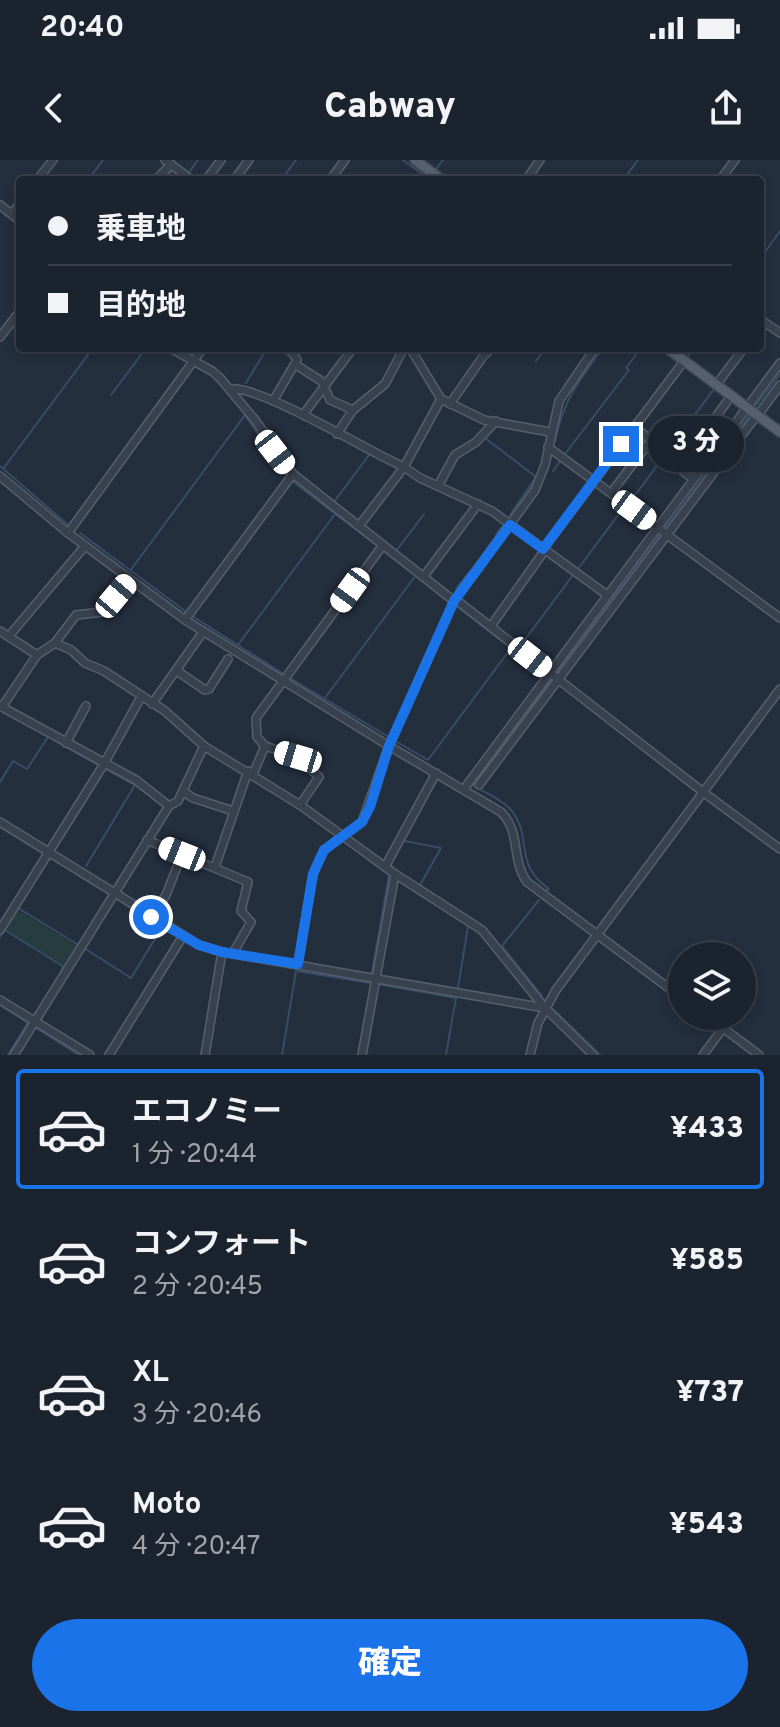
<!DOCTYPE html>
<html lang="ja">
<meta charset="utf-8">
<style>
body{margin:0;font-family:Overpass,"Noto Sans JP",sans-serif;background:#242b36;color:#f1f3f6;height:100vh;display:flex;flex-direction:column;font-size:30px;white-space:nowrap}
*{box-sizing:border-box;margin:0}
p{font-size:26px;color:#a0a4aa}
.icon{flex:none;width:44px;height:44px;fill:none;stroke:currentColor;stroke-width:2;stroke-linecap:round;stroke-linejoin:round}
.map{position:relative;height:895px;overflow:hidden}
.panel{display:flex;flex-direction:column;background:#1b232e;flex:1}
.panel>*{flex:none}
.banner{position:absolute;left:16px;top:16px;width:748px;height:176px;border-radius:8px;box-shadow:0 4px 12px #0003,0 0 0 2px #39404a;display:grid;align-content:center;height:176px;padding:0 32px;background:#1b232e}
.controls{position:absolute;left:668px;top:782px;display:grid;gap:16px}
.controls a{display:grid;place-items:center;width:88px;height:88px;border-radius:50%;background:#1b232e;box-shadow:0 4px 12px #0003,0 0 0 2px #39404a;font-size:40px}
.end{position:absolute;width:36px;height:36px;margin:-18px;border:10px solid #1a73e8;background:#fff;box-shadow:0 0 0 4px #fff}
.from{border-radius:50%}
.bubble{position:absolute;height:56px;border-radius:28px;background:#1b232e;box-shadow:0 4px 12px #0003,0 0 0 2px #39404a;font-size:26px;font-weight:800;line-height:56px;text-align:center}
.car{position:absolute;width:24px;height:48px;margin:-24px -12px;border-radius:10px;box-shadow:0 0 6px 2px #0007;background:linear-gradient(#fff 24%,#345 0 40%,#fff 0 76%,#345 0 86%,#fff 0)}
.banner b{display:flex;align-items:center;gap:28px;height:76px;font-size:30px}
.banner b+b{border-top:2px solid #39404a}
.banner i{width:20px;height:20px;background:#f1f3f6}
ul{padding:14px 0 0;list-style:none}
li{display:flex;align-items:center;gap:24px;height:120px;margin:0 16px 12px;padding:0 16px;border:4px solid transparent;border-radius:8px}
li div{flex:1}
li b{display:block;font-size:30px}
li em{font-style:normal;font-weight:800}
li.on{border-color:#1a73e8}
li>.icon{width:72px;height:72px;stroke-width:1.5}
.action{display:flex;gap:16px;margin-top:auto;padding:16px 32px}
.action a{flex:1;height:92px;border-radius:48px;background:#1a73e8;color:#fff;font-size:32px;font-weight:800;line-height:92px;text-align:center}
.status{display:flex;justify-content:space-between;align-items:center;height:56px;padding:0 40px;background:#1b232e;direction:ltr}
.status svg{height:22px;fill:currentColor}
header{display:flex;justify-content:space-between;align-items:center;height:104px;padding:0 32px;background:#1b232e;font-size:36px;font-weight:800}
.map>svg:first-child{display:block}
.green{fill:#263c3f}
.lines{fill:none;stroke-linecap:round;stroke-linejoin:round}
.stream{stroke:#394c67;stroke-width:2}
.minor-casing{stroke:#565f6c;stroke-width:10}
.major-casing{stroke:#414a57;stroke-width:12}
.minor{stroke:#38414e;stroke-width:7}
.major{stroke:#56606e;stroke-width:9}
.route{stroke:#1a73e8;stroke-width:10}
</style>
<div class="status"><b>20:40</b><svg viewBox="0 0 49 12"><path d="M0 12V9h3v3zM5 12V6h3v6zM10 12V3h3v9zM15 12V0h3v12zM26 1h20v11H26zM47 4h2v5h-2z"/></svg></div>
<header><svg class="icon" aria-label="back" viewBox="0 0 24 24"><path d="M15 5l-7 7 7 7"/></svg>Cabway<svg class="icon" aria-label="share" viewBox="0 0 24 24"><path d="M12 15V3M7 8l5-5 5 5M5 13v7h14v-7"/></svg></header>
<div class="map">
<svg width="780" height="895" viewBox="0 0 780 895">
<rect width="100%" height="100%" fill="#242f3e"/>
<polygon class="green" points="18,750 77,786 65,806 6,770"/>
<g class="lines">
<g class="stream">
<polyline points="403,0 430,20"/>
<polyline points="436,9 443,0"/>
<polyline points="189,12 198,0"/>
<polyline points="88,20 103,0"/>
<polyline points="163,20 173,10"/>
<polyline points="281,20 296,0"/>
<polyline points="623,20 638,0"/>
<polyline points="760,99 780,71"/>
<polyline points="687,197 694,188"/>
<polyline points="536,201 546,188"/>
<polyline points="389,209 399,188"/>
<polyline points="246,223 267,188"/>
<polyline points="111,235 146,188"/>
<polyline points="754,248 780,214"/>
<polyline points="485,278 536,317 510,355"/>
<path d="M555,281C563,241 579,220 603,188"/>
<polyline points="565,294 629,210 626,208 641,188"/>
<polyline points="0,306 67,364"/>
<polyline points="3,309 93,188"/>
<polyline points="553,311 561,300"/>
<polyline points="292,321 375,384"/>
<polyline points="334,342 369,295"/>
<polyline points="630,342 714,229"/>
<polyline points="664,370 751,253"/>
<polyline points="80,373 185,451"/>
<polyline points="496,375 503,365"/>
<polyline points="397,390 424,354"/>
<polyline points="386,393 420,419"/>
<polyline points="578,409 624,347"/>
<polyline points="130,411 245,255 286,315"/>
<polyline points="456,429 470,411"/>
<polyline points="192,456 282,513"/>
<polyline points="238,485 335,354"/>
<polyline points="521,485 573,415"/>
<polyline points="556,514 660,375"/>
<polyline points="290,518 387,576"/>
<polyline points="325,538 416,415"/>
<polyline points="54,580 98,605"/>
<polyline points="397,582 428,600 511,488 459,448"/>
<polyline points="106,609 135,625 163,646"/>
<polyline points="0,622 13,601 27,609 48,577"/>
<polyline points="405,681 441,688 420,725"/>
<polyline points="361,694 389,715 372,813"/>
<polyline points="86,706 135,625"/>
<polyline points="395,719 440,747"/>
<path d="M547,730L549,729C512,703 534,678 511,650C502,639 485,633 473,625L552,519"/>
<polyline points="539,740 502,786 542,836"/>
<polyline points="13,756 18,748 77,784"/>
<polyline points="5,770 64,807"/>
<polyline points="0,777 11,759"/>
<polyline points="84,788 131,818 161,769"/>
<polyline points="377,824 456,838 446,895"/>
<polyline points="458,828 468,766"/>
<polyline points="0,845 79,895"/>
<polyline points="553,849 600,895"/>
<polyline points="8,895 27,864"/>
<polyline points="282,895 296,811 370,823"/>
</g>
<g class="minor-casing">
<g id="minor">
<polyline points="165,0 192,20"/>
<polyline points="37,20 53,0"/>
<polyline points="156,20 171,4"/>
<polyline points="206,20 221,0"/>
<polyline points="234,20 249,0"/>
<polyline points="330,20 345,0"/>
<polyline points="526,20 540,0"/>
<polyline points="720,20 735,0"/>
<polyline points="0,45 20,61"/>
<polyline points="12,54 20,43"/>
<polyline points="760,167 764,162 780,173"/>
<polyline points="0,177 20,151"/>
<polyline points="170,188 212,211 220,218 255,260 293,314 454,441"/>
<polyline points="410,188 441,239 484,260 550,272"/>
<polyline points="296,205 326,224"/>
<polyline points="716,225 744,188"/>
<polyline points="324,226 330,240 353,250"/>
<path d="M230,229C260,225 369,292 404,307L420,318L492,351L607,435"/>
<polyline points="273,241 297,200 292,192 283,188"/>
<polyline points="450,244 484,195 492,188"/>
<polyline points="303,255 353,188"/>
<polyline points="758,255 780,225"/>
<polyline points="337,274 353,250 385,224 404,188"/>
<polyline points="548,287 780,458"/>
<path d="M0,316L68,373L185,460L389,586L501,652C521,671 511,700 527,722L682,838"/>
<polyline points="693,319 679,308 731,236"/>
<polyline points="438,326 455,295 476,282 496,261"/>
<polyline points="611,333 651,280 634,267"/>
<polyline points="359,366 404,307 441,239"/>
<polyline points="68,373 203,188"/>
<polyline points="543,389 684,201"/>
<polyline points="424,416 478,344"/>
<polyline points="455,439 703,632 780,689"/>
<polyline points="185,460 293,314"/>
<polyline points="491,466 545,390"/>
<polyline points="0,471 37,495"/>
<polyline points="9,476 85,386"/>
<polyline points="55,483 76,455 103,452 129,420"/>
<polyline points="177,511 205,530 209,529 228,499"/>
<polyline points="152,544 203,472"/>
<polyline points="0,546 136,620 169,646"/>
<polyline points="2,547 37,495 55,483 71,490 85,503 104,511 165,551 204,586 300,645 395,714 482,770 545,848 593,895"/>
<polyline points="66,583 86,546"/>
<polyline points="265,586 298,597 319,617 300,645"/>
<polyline points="253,614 265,586 257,577 256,558 383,385"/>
<polyline points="479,625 757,255"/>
<polyline points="464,629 780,203"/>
<polyline points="184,632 193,638 230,650"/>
<polyline points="0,662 199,785 222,792 545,848"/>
<polyline points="147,680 248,722 241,751 251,762 233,793"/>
<polyline points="215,707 248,611"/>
<polyline points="385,707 436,613"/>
<polyline points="151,757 166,735 182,694"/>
<polyline points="0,770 104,604 141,537"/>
<polyline points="298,804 313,714 324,690 362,662 389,586 454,441 535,330 545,305 559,241 595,188"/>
<polyline points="0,840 90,895"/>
<polyline points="707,856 759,895"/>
<polyline points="14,895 169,646 178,641 204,586"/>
<polyline points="109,895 183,776"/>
<polyline points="205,895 222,792"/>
<polyline points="362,895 395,714"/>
<polyline points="530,895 538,863 556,830 780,529"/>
<polyline points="703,895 723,868"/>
</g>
</g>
<g class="major-casing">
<g id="major">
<polyline points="415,0 442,20"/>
<polyline points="667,188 780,272"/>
</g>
</g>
<use href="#minor" class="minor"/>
<use href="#major" class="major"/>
</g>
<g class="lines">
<polyline class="route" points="151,757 199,785 222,792 298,804 313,714 324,690 362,662 370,647 389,586 454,441 510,365 543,389 621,284"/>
</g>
</svg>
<div class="controls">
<a><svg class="icon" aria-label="layers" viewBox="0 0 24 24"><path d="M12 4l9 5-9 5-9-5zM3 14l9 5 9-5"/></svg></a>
</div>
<i class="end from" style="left:151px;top:757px"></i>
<i class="end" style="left:621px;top:284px"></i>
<div class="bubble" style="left:648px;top:256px;width:96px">3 分</div>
<i class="car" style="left:275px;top:292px;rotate:142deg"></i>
<i class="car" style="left:634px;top:350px;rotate:126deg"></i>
<i class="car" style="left:350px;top:430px;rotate:216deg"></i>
<i class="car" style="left:116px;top:436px;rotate:40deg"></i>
<i class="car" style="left:530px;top:497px;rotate:128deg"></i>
<i class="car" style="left:298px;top:597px;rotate:287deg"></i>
<i class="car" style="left:182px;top:694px;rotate:292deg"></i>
<div class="banner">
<b><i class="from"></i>乗車地</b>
<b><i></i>目的地</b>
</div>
</div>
<section class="panel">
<ul>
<li class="on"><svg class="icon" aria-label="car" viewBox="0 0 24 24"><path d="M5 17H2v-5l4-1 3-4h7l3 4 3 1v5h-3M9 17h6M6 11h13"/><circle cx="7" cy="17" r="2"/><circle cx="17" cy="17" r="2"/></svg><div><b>エコノミー</b><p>1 分 · 20:44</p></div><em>¥433</em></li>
<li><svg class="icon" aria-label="car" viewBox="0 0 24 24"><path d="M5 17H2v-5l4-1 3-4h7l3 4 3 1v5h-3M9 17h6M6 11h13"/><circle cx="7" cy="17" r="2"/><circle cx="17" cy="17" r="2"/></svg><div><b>コンフォート</b><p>2 分 · 20:45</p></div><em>¥585</em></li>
<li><svg class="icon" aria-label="car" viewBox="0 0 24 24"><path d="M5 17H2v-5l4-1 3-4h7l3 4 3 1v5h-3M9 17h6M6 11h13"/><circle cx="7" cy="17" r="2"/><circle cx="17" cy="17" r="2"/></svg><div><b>XL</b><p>3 分 · 20:46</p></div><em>¥737</em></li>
<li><svg class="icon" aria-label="car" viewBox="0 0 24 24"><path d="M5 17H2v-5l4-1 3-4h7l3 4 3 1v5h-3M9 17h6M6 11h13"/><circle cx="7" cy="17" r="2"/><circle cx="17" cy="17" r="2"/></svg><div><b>Moto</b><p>4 分 · 20:47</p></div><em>¥543</em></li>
</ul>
<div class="action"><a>確定</a></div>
</section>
